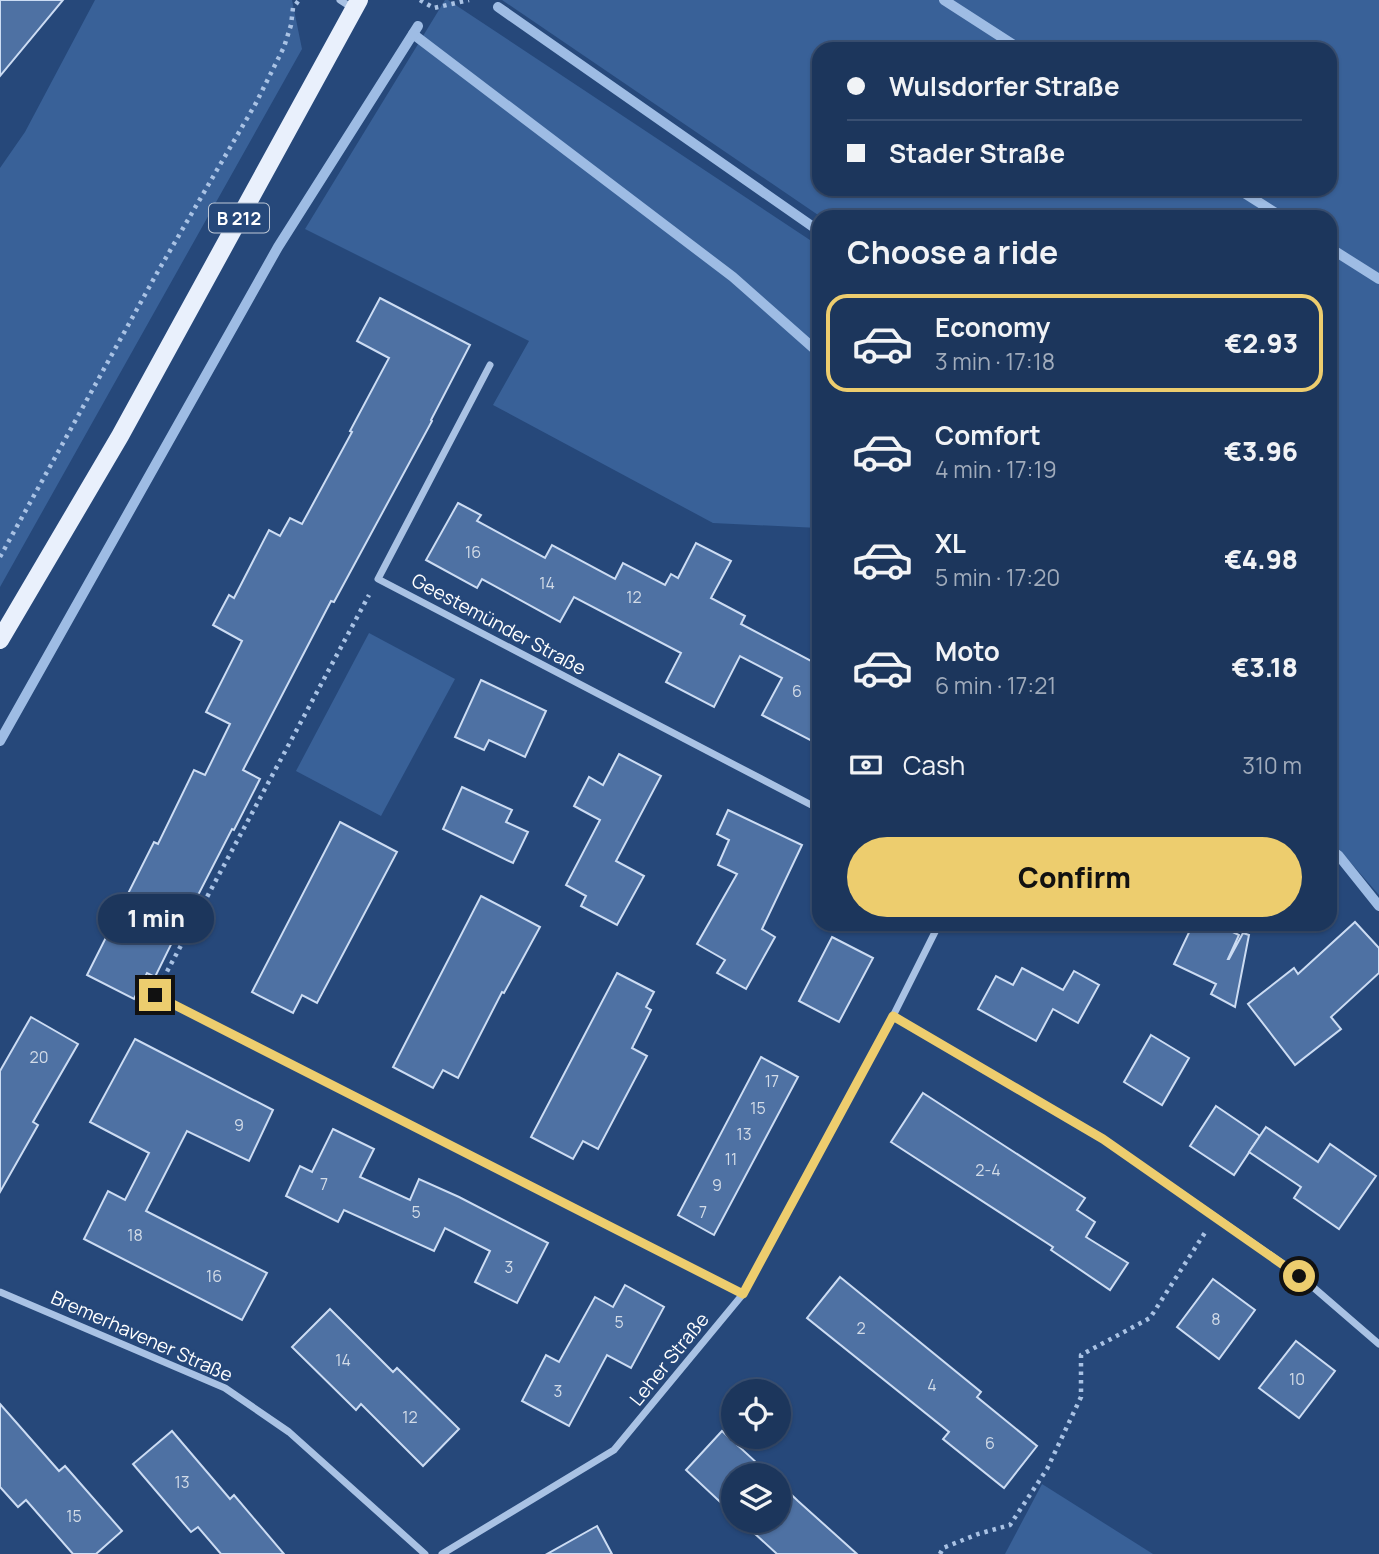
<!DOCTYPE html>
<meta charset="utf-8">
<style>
body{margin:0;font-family:Manrope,sans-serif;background:#253e62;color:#f1f3f6;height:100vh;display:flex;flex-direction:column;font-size:26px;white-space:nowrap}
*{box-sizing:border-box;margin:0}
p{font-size:23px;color:#a0abbb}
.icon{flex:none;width:38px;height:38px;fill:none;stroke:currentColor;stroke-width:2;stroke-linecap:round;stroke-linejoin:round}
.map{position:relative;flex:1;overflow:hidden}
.side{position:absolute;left:812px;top:210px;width:525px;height:721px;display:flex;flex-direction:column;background:#1c365c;border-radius:21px;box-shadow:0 2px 5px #0004,0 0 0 2px #3a5072}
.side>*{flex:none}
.hud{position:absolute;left:812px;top:42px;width:525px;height:154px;border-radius:21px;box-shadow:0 2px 5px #0004,0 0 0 2px #3a5072;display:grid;align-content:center;height:154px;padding:0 35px;background:#1c365c}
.tools{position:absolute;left:721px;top:1379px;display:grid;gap:14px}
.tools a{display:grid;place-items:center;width:70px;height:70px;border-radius:50%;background:#1c365c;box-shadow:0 2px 5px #0004,0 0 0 2px #3a5072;font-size:35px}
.end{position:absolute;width:32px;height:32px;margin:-16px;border:9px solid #edcd6e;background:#111;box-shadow:0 0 0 4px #111}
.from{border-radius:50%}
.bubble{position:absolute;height:49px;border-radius:24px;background:#1c365c;box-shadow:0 2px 5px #0004,0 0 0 2px #3a5072;font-size:23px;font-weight:800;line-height:49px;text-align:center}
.hud b{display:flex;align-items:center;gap:24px;height:66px;font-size:26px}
.hud b+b{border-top:2px solid #3a5072}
.hud i{width:18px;height:18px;background:#f1f3f6}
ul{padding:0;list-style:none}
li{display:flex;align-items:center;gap:21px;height:98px;margin:0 14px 10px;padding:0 21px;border:4px solid transparent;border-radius:21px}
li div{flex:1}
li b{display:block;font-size:26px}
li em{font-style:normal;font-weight:800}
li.active{border-color:#edcd6e}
li>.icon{width:63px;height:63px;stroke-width:1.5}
h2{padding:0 35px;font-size:32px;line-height:84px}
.pay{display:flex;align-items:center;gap:18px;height:77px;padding:0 35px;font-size:26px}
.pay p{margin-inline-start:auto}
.button{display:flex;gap:14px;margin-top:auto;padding:14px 35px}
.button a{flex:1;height:80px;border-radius:42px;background:#edcd6e;color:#111;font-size:28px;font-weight:800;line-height:80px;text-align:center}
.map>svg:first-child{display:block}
.green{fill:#396198;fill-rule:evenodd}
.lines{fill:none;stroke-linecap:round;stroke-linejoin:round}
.stream{stroke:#9ebce4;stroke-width:10}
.building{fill:#4e71a3;stroke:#ccdcf3;stroke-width:2}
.path{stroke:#a9c2e4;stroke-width:4.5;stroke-dasharray:3.5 5;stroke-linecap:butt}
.minor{stroke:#a9c2e4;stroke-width:7}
.primary{stroke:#e9f0fc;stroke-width:18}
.route{stroke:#edcd6e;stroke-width:9}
.labels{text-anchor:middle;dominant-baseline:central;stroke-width:5;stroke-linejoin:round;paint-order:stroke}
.number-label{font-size:16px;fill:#d3dce8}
.shield{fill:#26487a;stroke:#bec8d7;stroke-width:2}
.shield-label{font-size:18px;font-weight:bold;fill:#fff}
.street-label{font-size:19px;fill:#fff;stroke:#26487a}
</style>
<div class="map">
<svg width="1379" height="1554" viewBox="0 0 1379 1554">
<rect width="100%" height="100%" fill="#26487a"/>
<g class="green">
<polygon points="95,0 292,0 302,49 0,587 0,168 25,132"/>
<polygon points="445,0 448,0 819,246 819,528 713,523 493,405 529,341 305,229"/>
<path d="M502,0H1379V895L1330,839V217H821ZM1330,49V189H819V49Z"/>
<polygon points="369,633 455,679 381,816 296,771"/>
<polygon points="1042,1484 1153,1554 1005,1554"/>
</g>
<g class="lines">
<g class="stream">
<polyline points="944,0 1020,49"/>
<polyline points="498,7 819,231"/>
<polyline points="413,34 733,277 819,353"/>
<polyline points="1238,189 1282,217"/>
<polyline points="1330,248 1379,279"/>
<polyline points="0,741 278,247 418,26"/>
<polyline points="1330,849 1339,856 1379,906"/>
</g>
</g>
<g class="building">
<polygon points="0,0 63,0 0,76"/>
<polygon points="380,298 470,345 431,420 432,421 334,602 331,601 243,770 260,779 234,830 232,829 194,903 192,902 155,977 147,973 134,999 87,975 154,842 158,844 194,770 205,775 230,724 206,712 242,641 213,625 229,595 234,598 269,530 280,536 290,518 302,524 352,432 350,431 389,358 357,341"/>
<polygon points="458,503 481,515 477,521 545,558 552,545 615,579 623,563 665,585 671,574 678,578 696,543 731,561 711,598 745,616 741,624 819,665 819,727 812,741 762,715 782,678 740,656 714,707 666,682 681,653 574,597 560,622 482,579 477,588 426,560"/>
<polygon points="481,680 546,711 525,757 489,740 484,750 455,737"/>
<polygon points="619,754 661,776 616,861 644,876 617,925 581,906 586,896 566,885 600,820 574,806 589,777 603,785"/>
<polygon points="462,787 512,810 506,822 528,832 513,863 443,829"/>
<polygon points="728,810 802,845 762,929 775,937 746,989 717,973 725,960 697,944 737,874 718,865 729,840 717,834"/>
<polygon points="340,822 397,852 317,1003 302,995 293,1013 252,992"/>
<polygon points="481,896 540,927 504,993 502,992 458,1078 443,1070 433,1088 393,1067"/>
<polygon points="1355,922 1379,948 1379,973 1331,1017 1341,1029 1295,1065 1248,1004 1294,968 1298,974"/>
<polygon points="1193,924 1216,924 1239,935 1228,959 1229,959 1243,933 1249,935 1235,1007 1211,994 1216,984 1174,964"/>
<polygon points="832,937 873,958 839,1022 799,1001"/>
<polygon points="1022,968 1063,990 1074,971 1099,985 1078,1023 1053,1009 1036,1041 978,1009 996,976 1013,985"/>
<polygon points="617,973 654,992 646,1007 651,1010 632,1048 647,1056 598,1149 583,1141 573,1159 531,1137"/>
<polygon points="31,1017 78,1044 33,1122 38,1125 0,1192 0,1071"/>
<polygon points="1151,1035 1189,1058 1162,1105 1124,1082"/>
<polygon points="135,1039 273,1110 249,1161 187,1131 146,1211 267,1273 242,1320 84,1239 108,1191 125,1200 149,1153 90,1122"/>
<polygon points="761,1057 798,1077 714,1235 678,1215"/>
<polygon points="923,1093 1085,1198 1077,1210 1095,1222 1086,1237 1128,1263 1110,1290 1051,1250 1053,1247 891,1142"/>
<polygon points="1216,1106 1260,1136 1234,1175 1190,1146"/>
<polygon points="1266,1127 1318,1162 1330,1144 1376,1176 1339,1229 1294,1198 1301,1187 1249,1152"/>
<polygon points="333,1129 374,1149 360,1177 410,1200 419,1179 459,1197 548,1243 517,1303 475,1282 490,1251 445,1228 434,1251 344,1210 338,1222 286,1196 300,1166 312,1172"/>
<polygon points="840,1277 981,1392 977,1397 1037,1446 1004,1488 943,1439 949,1432 807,1318"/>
<polygon points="1213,1279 1255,1310 1219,1359 1177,1327"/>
<polygon points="625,1285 664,1307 631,1368 607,1355 569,1426 522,1401 546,1355 559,1362 595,1297 613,1307"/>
<polygon points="330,1309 393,1372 397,1368 459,1429 423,1466 361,1404 356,1410 292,1347"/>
<polygon points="1296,1341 1335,1371 1299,1418 1259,1388"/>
<polygon points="0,1404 59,1471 65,1466 122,1531 96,1554 73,1554 26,1500 18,1507 0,1487"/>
<polygon points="172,1431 230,1499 234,1495 284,1554 221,1554 198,1527 191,1532 133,1464"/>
<polygon points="722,1431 770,1475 733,1475 733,1514 686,1470"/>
<polygon points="779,1483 798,1501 857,1554 777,1554 741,1521 779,1521"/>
<polygon points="597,1526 612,1554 547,1554"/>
</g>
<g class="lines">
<g class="path">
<polyline points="420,0 434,8 469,0"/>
<polyline points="0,557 157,273 256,103 284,47 291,25 293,8 299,0"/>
<polyline points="163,979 369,595"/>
<polyline points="940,1554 943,1548 978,1534 1010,1525 1047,1469 1081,1397 1081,1355 1150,1318 1206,1231"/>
</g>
<g class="minor">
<polyline points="340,0 354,9"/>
<polyline points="490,365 378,579 819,809"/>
<polyline points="155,995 743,1294"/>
<polyline points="893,1016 1103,1139 1299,1275 1379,1344"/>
<polyline points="0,1292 225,1388 289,1432 425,1554"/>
<polyline points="442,1554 614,1450 743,1294 893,1016 939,924"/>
</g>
<polyline class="primary" points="0,640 120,436 359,0"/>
</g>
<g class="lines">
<polyline class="route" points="155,995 743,1294 893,1016 1103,1139 1299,1276"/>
</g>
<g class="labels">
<g class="number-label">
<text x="473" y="552">16</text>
<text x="547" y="583">14</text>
<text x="634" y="597">12</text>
<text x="797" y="691">6</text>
<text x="39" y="1057">20</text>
<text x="772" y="1081">17</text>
<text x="758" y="1108">15</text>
<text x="239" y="1125">9</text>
<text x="744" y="1134">13</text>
<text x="731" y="1159">11</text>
<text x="988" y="1170">2-4</text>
<text x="324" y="1184">7</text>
<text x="717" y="1185">9</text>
<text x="416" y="1212">5</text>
<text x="703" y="1212">7</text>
<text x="135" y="1235">18</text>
<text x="509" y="1267">3</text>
<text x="214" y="1276">16</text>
<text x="1216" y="1319">8</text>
<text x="619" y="1322">5</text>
<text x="861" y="1328">2</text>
<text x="343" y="1360">14</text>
<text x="1297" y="1379">10</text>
<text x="932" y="1385">4</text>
<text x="558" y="1391">3</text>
<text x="410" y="1417">12</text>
<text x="990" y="1443">6</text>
<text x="182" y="1482">13</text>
<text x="74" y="1516">15</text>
</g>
<rect class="shield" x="209" y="203.5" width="60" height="29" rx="5"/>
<g class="shield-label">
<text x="239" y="218">B 212</text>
</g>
<g class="street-label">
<text transform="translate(499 624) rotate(28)">Geestemünder Straße</text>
<text transform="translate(142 1336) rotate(24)">Bremerhavener Straße</text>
<text transform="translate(669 1359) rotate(-51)">Leher Straße</text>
</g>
</g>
</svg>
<div class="tools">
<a><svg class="icon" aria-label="locate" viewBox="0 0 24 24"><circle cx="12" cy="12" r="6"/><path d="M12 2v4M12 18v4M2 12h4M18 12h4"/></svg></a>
<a><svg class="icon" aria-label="layers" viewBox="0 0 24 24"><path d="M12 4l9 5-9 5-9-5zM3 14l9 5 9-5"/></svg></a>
</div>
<i class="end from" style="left:1299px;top:1276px"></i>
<i class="end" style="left:155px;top:995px"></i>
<div class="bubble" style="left:98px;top:894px;width:116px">1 min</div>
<div class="hud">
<b><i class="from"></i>Wulsdorfer Straße</b>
<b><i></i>Stader Straße</b>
</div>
<section class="side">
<h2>Choose a ride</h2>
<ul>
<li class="active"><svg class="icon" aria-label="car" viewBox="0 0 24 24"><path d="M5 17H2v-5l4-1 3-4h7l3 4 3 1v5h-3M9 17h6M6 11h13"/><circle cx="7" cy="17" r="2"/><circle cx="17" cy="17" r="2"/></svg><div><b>Economy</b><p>3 min · 17:18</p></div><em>€2.93</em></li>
<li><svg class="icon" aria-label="car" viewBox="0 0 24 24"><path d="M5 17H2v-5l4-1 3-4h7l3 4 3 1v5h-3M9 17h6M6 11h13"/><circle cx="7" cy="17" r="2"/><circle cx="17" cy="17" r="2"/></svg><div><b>Comfort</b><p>4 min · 17:19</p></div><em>€3.96</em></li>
<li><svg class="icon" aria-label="car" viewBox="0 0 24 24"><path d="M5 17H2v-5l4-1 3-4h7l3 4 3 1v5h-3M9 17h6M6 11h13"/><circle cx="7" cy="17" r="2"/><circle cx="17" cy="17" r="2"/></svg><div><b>XL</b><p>5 min · 17:20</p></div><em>€4.98</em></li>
<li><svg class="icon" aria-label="car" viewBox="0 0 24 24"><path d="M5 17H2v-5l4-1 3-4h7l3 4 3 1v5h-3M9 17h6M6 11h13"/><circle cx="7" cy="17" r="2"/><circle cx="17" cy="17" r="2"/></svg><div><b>Moto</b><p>6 min · 17:21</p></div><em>€3.18</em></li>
</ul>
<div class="pay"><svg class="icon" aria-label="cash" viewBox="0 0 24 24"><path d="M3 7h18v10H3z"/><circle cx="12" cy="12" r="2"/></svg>Cash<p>310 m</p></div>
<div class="button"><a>Confirm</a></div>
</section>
</div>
